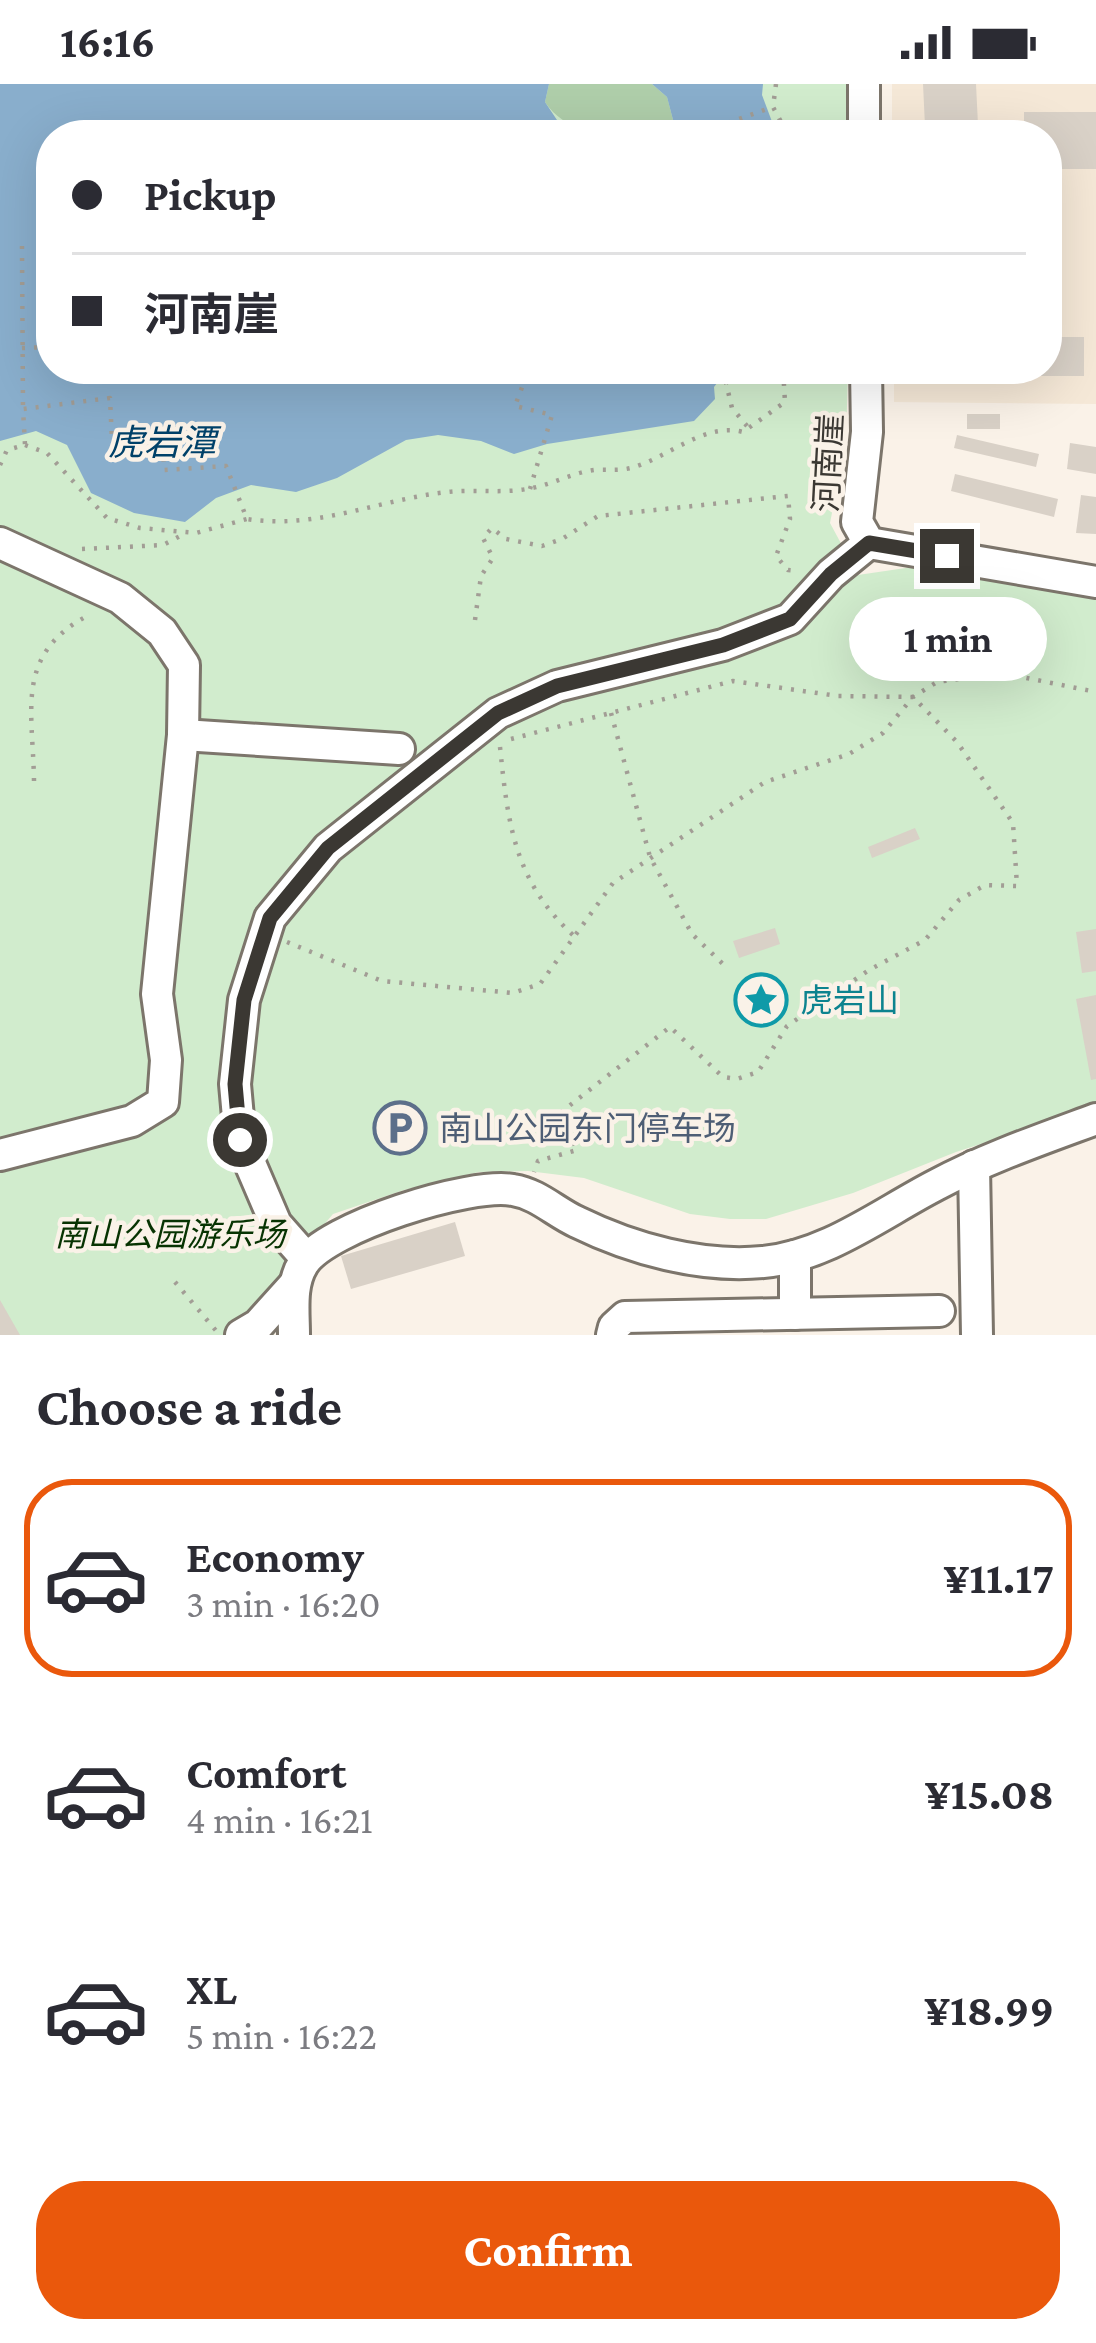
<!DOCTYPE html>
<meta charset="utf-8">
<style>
body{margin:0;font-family:"Crimson Pro","Noto Sans SC",serif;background:#f7f7f7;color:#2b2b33;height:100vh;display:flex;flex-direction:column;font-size:45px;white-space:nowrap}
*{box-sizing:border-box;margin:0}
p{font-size:39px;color:#7c7c81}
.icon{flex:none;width:66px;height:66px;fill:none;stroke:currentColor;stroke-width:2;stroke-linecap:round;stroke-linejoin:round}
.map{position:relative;height:1251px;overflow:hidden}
.details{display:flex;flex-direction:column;background:#fff;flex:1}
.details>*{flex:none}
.top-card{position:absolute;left:36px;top:36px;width:1026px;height:264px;border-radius:48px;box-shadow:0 12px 48px #0002;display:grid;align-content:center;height:264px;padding:0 36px;background:#fff}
.end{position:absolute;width:54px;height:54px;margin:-27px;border:15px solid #3b3833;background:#fff;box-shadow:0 0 0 6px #fff}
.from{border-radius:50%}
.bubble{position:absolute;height:84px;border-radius:42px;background:#fff;box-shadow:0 12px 48px #0002;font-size:39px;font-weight:700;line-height:84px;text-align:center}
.top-card b{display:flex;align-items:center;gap:42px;height:114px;font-size:45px}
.top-card b+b{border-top:3px solid #e1e1e2}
.top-card i{width:30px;height:30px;background:#2b2b33}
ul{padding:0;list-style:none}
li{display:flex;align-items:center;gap:36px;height:198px;margin:0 24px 18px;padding:0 12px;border:6px solid transparent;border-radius:48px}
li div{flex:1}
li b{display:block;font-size:45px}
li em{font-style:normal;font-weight:700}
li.on{border-color:#ea580c}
li>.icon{width:108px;height:108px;stroke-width:1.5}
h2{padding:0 36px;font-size:54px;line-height:144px}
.cta{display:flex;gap:24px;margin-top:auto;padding:24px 36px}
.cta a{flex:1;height:138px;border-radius:48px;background:#ea580c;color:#fff;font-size:48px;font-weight:700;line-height:138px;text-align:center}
.status{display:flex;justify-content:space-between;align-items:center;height:84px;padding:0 60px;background:#fff;direction:ltr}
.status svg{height:33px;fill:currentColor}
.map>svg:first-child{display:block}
.built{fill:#f5e8d7}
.green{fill:#d1eccd}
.forest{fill:#afceaa}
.water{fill:#89aecc}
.building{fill:#d9d1c7}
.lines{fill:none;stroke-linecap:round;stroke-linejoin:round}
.minor-casing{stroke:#7c756b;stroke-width:36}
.path{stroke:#a29d95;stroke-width:4.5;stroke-dasharray:3 9;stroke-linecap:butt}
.minor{stroke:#fff;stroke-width:30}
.route{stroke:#3b3833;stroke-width:15}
.labels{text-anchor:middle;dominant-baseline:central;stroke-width:9;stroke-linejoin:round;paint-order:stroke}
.street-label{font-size:33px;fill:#3b3833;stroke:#faf2e8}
.culture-label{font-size:33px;fill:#0d838f;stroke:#faf2e8;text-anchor:start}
.service-label{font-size:33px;fill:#4e5e75;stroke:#faf2e8;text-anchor:start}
.park-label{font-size:33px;font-style:italic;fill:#073302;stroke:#faf2e8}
.water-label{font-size:36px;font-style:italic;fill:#004169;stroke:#faf2e8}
</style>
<div class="status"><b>16:16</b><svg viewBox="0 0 49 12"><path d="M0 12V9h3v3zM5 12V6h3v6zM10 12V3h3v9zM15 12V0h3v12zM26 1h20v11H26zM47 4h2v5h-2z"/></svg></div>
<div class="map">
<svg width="1096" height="1251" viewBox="0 0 1096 1251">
<rect width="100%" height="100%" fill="#faf2e8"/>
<polygon class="built" points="892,0 1096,0 1096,320 894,318 894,285 1047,285 1047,51 892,51"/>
<polygon class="green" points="0,0 849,0 849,51 51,51 51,285 848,285 846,358 830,439 858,491 926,481 1096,511 1096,1023 956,1068 853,1109 766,1135 730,1135 690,1130 584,1094 528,1087 479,1088 404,1106 333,1130 279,1194 274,1251 0,1251"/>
<path class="forest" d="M549,0H652L667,13L677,51C632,51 572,59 545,18Z"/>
<g class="water">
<polygon points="0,0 549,0 545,18 557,36 599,51 51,51 51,285 728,285 714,303 715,315 694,337 547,360 514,370 481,357 438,351 406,356 337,394 296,408 251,401 216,414 185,438 134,429 91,409 67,361 36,347 0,357"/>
<polygon points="652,0 763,0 762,11 777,51 677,51 667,13"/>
</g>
<g class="building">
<polygon points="923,0 976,0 978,41 970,41 970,51 900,51 899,42 925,42"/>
<polygon points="1024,28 1096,28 1096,85 1047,85 1047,51 1024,51"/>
<polygon points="1047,253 1084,253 1084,292 995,292 995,285 1047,285"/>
<polygon points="904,285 975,285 975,295 904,296"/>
<rect x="967" y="330" width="33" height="15"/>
<polygon points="957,351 1039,370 1036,383 954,364"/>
<polygon points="1070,359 1096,363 1096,390 1067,385"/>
<polygon points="955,390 1058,415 1054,433 951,407"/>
<polygon points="1081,411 1096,413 1096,450 1076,449"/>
<polygon points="915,744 920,755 872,774 868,763"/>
<polygon points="775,844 780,860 739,874 733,857"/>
<polygon points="1096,845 1096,887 1082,889 1076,848"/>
<polygon points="1096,911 1096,995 1091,996 1076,915"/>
<polygon points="455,1138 465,1172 351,1205 341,1172"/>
<polygon points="0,1216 20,1251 0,1251"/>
</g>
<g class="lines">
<g class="minor-casing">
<g id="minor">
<polyline points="864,0 864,51"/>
<polyline points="866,285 867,348 857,438 869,459 1096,498"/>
<polyline points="0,459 120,514 162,548 184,581 183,651 157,910 166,976 163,1018 132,1037 0,1071"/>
<polyline points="183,651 399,665"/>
<polyline points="974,1082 977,1251"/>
<polyline points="795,1172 795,1230"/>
<polyline points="306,1174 276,1140 240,1056 235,1000 244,916 270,834 328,764 498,629 557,602 723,561 790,535 831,490 869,459"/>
<polyline points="241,1251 258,1241 294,1201"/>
<path d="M294,1251C294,1227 290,1201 303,1180C326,1143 471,1098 513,1106C538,1110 555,1128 577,1138C632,1165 701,1184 763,1178C827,1172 880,1130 936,1101C987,1074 1042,1055 1096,1035"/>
<polyline points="612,1251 614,1243 625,1233 939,1227"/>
</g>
</g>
<g class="path">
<polyline points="776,0 773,23 788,51"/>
<polyline points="694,51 773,23"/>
<polyline points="22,162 23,325"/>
<polyline points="22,264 51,263"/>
<polyline points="747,342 732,324 726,299 737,291 752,290 755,285"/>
<polyline points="25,361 47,369 107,434 140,444 196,449 247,435"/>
<path d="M0,381L7,366L25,361L23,325L110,314L112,357L135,356V366L163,362L164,386L226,382L247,435C317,446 380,415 448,408C475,405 505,410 532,404C553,400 572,389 594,386C607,385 619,387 631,384C668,374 704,338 743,348L785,318L783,285"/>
<polyline points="530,405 552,331 515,322 527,290 543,293 546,285"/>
<polyline points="82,465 163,461 182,451"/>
<polyline points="475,536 481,492 493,474 483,454 492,444 506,455 542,462 562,455 598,432 788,412 790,435 776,472 788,486 799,487"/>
<polyline points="611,629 650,773 692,850 726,883"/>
<polyline points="511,655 733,597 838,612 913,613 957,658 1013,739 1017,802 985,801 959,816 925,856 869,886 787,942 758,988 737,995 723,993 670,943 560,1029 577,1066 538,1077 534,1088"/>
<path d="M500,663C508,740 514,797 574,852"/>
<path d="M34,697C33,624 14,569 91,530"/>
<polyline points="287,858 382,897 513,909 540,900 613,799 765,698 849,670 883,649 913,613 937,598 1002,589 1096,608"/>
<polyline points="175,1198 218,1249"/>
</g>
<use href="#minor" class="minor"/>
</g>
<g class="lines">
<polyline class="route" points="240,1056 235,1000 244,916 270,834 328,764 498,629 557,602 723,561 790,535 831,490 869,459 947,472"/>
</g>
<defs>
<g id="sight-ring" transform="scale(2.7)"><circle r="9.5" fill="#faf2e8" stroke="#0f9aa8" stroke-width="1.5"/><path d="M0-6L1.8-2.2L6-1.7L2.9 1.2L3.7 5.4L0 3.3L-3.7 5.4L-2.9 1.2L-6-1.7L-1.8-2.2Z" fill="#0f9aa8"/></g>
<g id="parking-ring" transform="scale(2.7)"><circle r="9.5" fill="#faf2e8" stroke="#5c6f8a" stroke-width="1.5"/><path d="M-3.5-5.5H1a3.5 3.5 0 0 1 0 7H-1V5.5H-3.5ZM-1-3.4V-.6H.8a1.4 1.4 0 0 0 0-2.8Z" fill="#5c6f8a"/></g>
</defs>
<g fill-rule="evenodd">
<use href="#sight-ring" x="761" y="916"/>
<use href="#parking-ring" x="400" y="1044"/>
</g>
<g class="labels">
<g class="street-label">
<text transform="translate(828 379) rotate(-87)">河南崖</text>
</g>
<g class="culture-label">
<text x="800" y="916">虎岩山</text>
</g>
<g class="service-label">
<text x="439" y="1044">南山公园东门停车场</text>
</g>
<g class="park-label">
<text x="170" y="1150">南山公园游乐场</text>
</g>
<g class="water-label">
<text x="162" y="359">虎岩潭</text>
</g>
</g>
</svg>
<i class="end from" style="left:240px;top:1056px"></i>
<i class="end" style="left:947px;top:472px"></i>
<div class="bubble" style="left:849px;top:513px;width:198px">1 min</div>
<div class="top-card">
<b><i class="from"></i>Pickup</b>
<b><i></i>河南崖</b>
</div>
</div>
<section class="details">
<h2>Choose a ride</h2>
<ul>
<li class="on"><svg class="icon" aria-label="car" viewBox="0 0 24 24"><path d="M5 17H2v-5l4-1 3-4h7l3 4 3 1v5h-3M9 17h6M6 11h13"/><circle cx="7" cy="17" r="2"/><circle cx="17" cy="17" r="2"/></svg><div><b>Economy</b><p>3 min · 16:20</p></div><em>¥11.17</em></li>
<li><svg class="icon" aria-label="car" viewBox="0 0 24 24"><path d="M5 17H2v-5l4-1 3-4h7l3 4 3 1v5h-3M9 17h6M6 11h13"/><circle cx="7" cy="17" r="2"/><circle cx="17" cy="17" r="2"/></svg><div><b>Comfort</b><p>4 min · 16:21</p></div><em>¥15.08</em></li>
<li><svg class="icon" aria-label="car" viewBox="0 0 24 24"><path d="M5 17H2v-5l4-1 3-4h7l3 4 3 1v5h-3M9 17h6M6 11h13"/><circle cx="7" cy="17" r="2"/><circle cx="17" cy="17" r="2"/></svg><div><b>XL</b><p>5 min · 16:22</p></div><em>¥18.99</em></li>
</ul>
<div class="cta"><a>Confirm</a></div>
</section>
